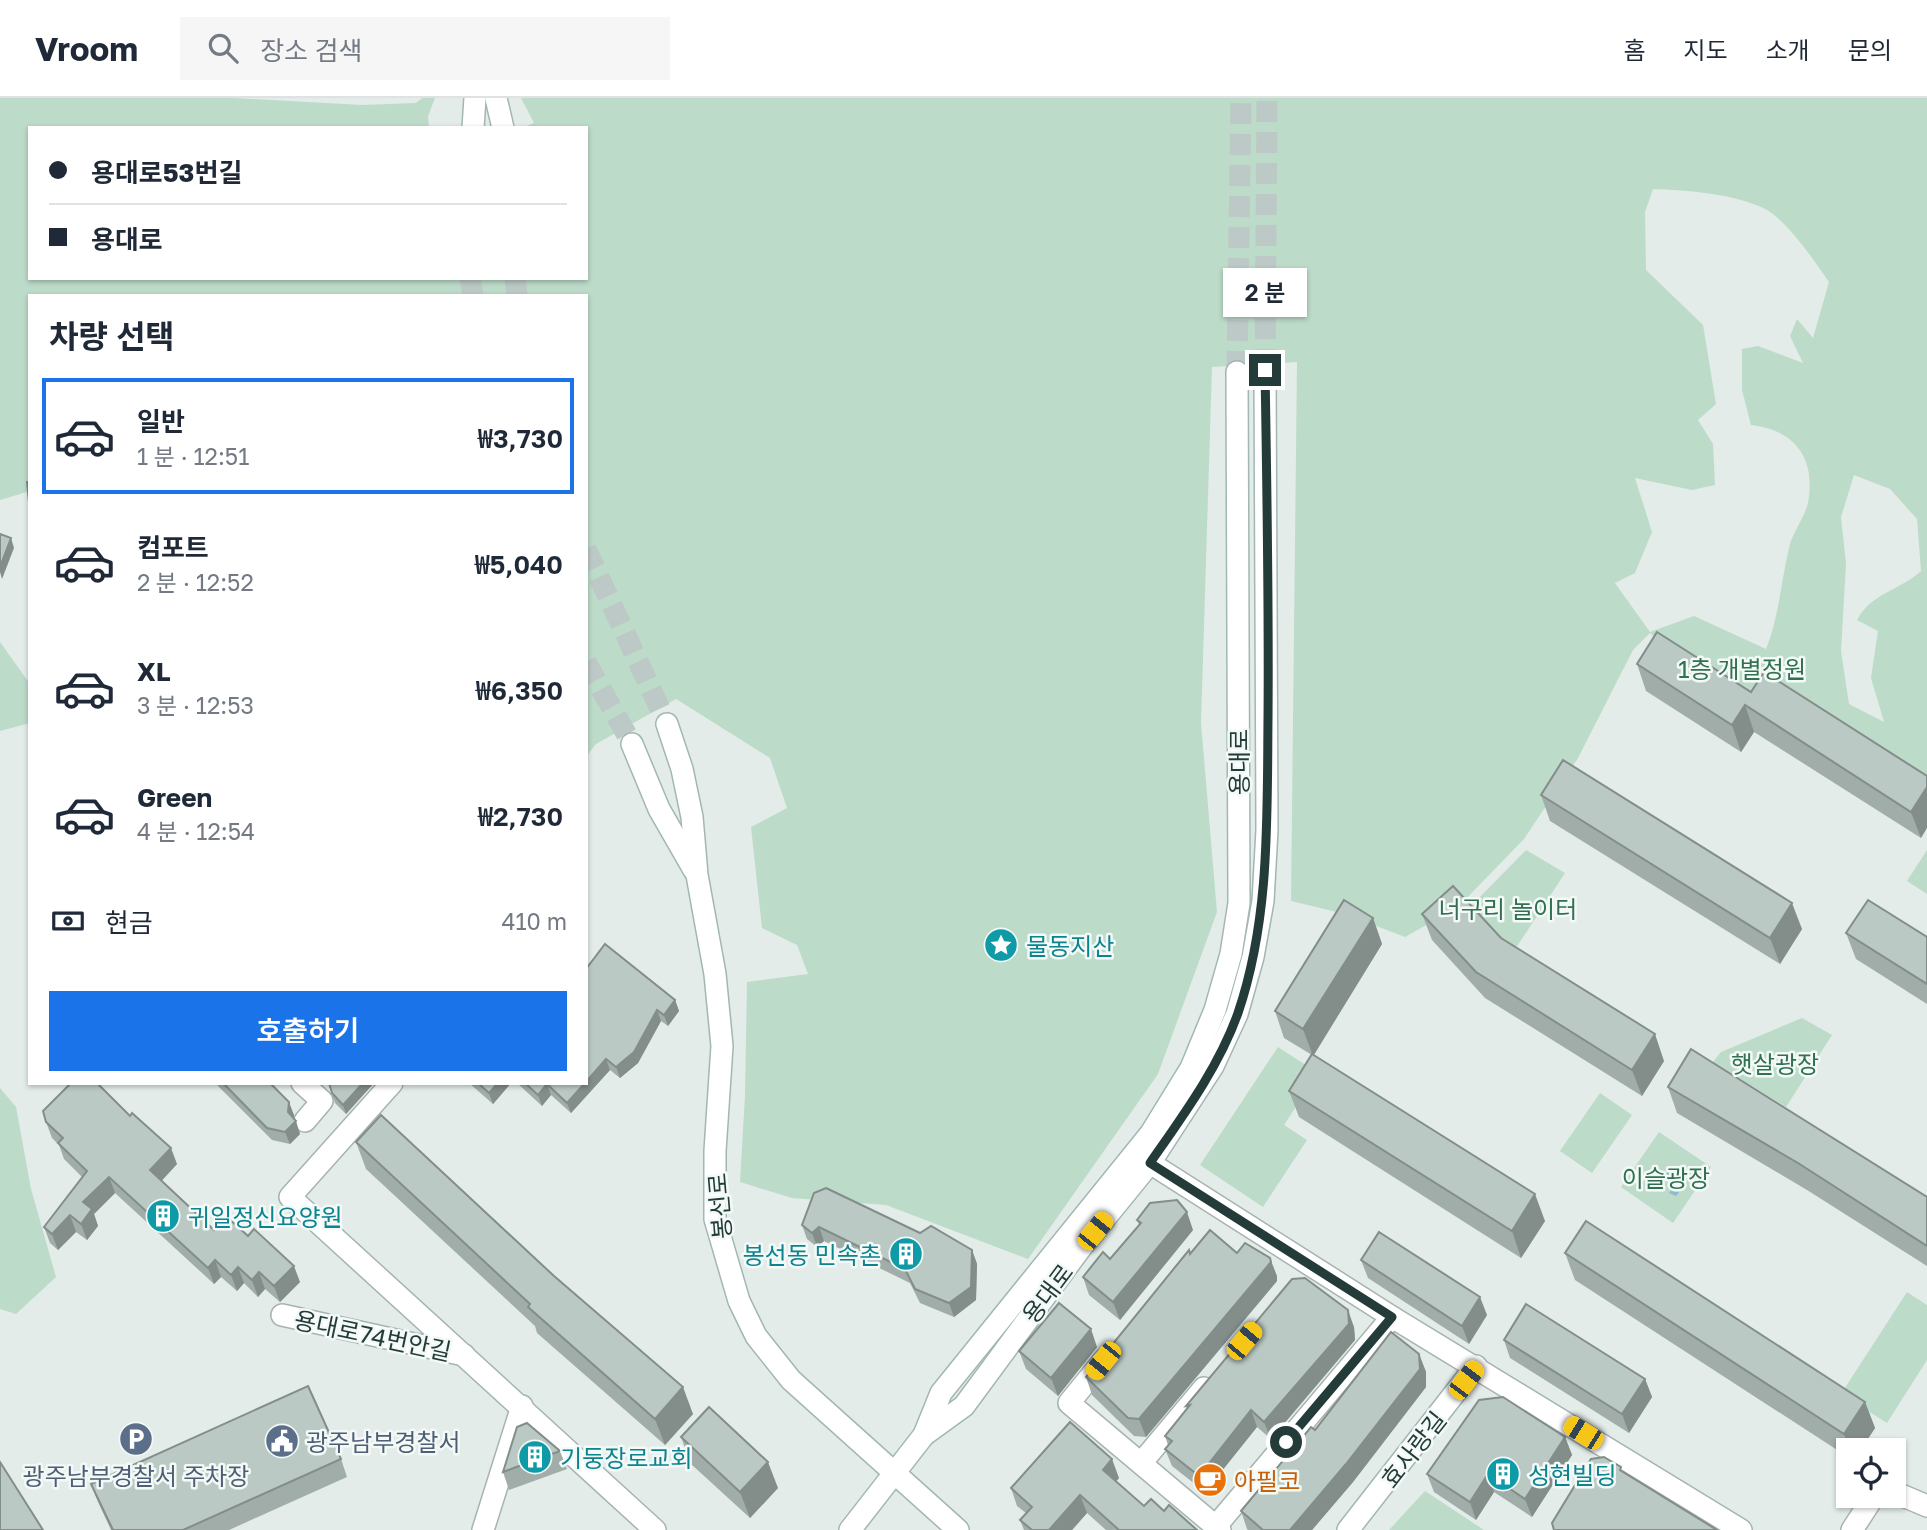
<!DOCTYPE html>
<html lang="ko">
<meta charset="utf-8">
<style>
body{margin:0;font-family:"Golos Text","Noto Sans KR",sans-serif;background:#f6f6f7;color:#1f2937;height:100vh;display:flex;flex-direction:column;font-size:26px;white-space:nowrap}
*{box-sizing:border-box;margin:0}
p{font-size:23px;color:#747a83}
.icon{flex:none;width:38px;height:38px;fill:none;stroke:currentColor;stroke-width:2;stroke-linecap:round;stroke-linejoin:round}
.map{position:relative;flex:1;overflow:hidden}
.panel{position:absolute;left:28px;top:196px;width:560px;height:791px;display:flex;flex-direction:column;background:#fff;border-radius:0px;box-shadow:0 2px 5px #0004}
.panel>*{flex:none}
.banner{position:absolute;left:28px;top:28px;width:560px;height:154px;border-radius:0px;box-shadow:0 2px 5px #0004;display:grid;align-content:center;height:154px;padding:0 21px;background:#fff}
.controls{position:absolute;left:1836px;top:1340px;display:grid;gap:14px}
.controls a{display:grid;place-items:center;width:70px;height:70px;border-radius:0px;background:#fff;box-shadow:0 2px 5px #0004;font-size:35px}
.end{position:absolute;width:32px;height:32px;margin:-16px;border:9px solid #243c39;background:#fff;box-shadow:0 0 0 4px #fff}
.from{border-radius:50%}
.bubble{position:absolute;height:49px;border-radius:0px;background:#fff;box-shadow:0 2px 5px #0004;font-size:23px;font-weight:600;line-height:49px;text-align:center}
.car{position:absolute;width:21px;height:42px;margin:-21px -10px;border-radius:9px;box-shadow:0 0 5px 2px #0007;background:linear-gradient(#f5c518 24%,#345 0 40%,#f5c518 0 76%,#345 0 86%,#f5c518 0)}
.banner b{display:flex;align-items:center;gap:24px;height:66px;font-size:26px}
.banner b+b{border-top:2px solid #e0e1e3}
.banner i{width:18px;height:18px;background:#1f2937}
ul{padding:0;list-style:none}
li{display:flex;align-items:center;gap:21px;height:116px;margin:0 14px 10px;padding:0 7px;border:4px solid transparent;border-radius:0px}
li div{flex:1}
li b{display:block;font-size:26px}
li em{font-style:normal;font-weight:600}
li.active{border-color:#1a73e8}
li>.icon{width:63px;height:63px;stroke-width:1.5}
h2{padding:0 21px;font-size:32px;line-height:84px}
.pay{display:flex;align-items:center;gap:18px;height:77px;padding:0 21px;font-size:26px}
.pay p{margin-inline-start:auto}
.primary-button{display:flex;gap:14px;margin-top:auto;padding:14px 21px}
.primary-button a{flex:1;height:80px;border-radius:0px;background:#1a73e8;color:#fff;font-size:28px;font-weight:600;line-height:80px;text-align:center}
header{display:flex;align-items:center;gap:42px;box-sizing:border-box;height:98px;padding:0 35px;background:#fff;border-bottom:2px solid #e0e1e3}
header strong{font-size:33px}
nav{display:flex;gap:38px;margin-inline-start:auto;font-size:24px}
.search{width:490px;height:63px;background:#f6f6f7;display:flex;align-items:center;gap:18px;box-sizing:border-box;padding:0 24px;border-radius:0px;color:#747a83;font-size:26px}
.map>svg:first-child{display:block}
.green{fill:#bddbc9;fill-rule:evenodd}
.water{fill:#8fbccd}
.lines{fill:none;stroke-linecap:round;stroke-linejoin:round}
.secondary-tunnel{stroke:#bdc9c6;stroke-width:21;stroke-dasharray:21 10;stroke-linecap:butt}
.street-casing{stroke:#a6b4b1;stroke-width:24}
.secondary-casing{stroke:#a2b7b2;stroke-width:24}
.street{stroke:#fff;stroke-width:21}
.secondary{stroke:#fff;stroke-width:21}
.wall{fill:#a1ada9}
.shaded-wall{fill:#838d8a}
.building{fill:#bbc9c5;stroke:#838d8a;stroke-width:2}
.route{stroke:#243c39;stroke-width:9}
.labels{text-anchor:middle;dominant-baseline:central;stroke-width:5;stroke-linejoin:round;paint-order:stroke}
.park-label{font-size:24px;fill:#317051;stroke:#f3f9f7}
.street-label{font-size:24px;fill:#243c39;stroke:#f3f9f7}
.culture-label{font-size:24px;fill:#0d838f;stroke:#f3f9f7;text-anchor:start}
.service-label{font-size:24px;fill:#4e5e75;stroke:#f3f9f7;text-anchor:start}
.food-label{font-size:24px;fill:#c56008;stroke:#f3f9f7;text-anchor:start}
</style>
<header>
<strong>Vroom</strong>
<div class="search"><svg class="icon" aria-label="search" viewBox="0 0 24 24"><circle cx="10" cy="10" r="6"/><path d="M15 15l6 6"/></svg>장소 검색</div>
<nav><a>홈</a><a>지도</a><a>소개</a><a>문의</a></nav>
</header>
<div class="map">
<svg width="1927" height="1432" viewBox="0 0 1927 1432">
<rect width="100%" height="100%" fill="#e3ece9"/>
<g class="green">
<path d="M0,0H234L362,7L416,5L422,0H435L428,18L429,30H30V180H586V30H521L534,25L521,0H1927V694L1759,612L1664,547L1650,535L1633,552L1578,660L1524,741L1458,809L1405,839L1345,816L1291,803L1297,264L1212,269L1201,625L1217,814L1158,976L1028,1161L886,1107L792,1100L740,1084L745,997L747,884L808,876L797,847L762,830L751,729L787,710L770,660L676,601L596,646L586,659V198H30V393L0,402ZM1653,91C1685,92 1737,96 1765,111C1787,122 1815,164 1829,184L1813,240L1797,221L1790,238L1803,265L1758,248L1742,251V292L1751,327C1796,332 1816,361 1808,405C1804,421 1792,435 1789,450C1781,484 1779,519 1766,551L1694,518L1650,534L1615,485L1635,475L1652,434L1635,380L1692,392L1715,387L1713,346L1698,322L1716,306L1703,227L1646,172L1645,114ZM1854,377L1890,391L1917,421L1921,473C1899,493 1871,495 1857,522L1878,533L1871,580L1884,624L1849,606L1841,553L1846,465L1841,419Z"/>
<polygon points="0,544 30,586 30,625 0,633"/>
<polygon points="1526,752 1565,775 1512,856 1470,809"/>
<polygon points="1927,752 1927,796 1907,783"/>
<polygon points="1802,920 1832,937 1786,1009 1713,964 1721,954"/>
<polygon points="1278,949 1318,975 1284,1027 1307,1042 1263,1109 1200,1067"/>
<polygon points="0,990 16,1009 31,1091 56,1179 16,1216 0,1211"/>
<polygon points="1600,995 1632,1017 1592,1075 1560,1053"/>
<polygon points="1659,1034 1711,1069 1673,1125 1621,1089"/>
<polygon points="1907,1194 1927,1207 1927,1262 1887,1325 1841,1296"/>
<polygon points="1425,1393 1484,1432 1389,1432"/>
</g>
<polygon class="water" points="1673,1073 1683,1074 1682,1079 1675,1079 1681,1092 1676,1098 1669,1095 1674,1087 1672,1079 1665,1079 1665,1075"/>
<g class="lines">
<g class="secondary-tunnel">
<polyline points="470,180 473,198"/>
<polyline points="515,180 517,198"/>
<polyline points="1265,272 1267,0"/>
<polyline points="1237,274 1241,0"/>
<polyline points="586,451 667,626"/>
<polyline points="586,564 632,646"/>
</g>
<g class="street-casing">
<g id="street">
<polyline points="302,985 322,1003 305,1023"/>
<polyline points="392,985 290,1099 655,1432"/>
<polyline points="1150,1065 1392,1219 1741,1432"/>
<polyline points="282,1217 464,1257"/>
<polyline points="1104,1262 1069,1305 1220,1432"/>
<polyline points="1142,1364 1204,1290"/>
<polyline points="1894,1394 1927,1408"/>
<polyline points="1216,1428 1392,1219"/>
<polyline points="483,1432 522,1308"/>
<polyline points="1852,1432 1874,1398"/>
</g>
</g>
<g class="secondary-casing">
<g id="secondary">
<polyline points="496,0 503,30"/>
<polyline points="473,30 475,0"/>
<polyline points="667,626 682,671 692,719 697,777 715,876 722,948 715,1053 715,1121 739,1203 756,1238 791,1282 958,1432"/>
<polyline points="632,646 659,711 694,772"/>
<polyline points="924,1337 941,1295 1151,1035 1191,970 1215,912 1231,856 1239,805 1237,274"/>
<polyline points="850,1432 924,1337 964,1308 1080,1151 1150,1065 1213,968 1237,916 1253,859 1263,803 1267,732 1265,272"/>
<polyline points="1348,1432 1476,1268"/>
</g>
</g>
<use href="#street" class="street"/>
<use href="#secondary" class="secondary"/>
</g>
<g class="wall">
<polygon points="1637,566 1751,594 1927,678 1921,740 1754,634 1741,654 1646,593"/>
<polygon points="1541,697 1802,831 1780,866 1550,723"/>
<polygon points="1422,816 1501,840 1664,963 1642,998 1485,900 1432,842"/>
<polygon points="1373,820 1382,846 1314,957 1545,1123 1521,1160 1299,1019 1289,993 1312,957 1284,940 1275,913"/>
<polygon points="1846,835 1927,839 1927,906 1856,861"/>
<polygon points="586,871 675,902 679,913 668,928 661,923 638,965 620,980 610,972 571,1015 551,997 542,1008 517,985 586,985"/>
<polygon points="217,985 270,985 294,1017 293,1020 300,1036 290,1046 272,1042 218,988"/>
<polygon points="329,985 374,985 346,1016 335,1005"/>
<polygon points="469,985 511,985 493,1006"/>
<polygon points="1668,989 1927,1099 1927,1168 1807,1092 1677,1015"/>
<polygon points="46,1024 177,1066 161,1083 214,1132 300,1184 280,1204 265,1191 258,1199 244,1185 237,1193 221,1179 214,1186 115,1095 94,1116 98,1128 87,1142 76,1134 58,1152 50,1145 44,1129 82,1079 64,1061 59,1047 52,1040"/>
<polygon points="356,1044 693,1316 665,1347 537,1235 535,1228 366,1071"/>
<polygon points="1137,1122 1193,1132 1120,1222 1089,1197 1083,1179 1110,1161 1139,1127"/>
<polygon points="802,1127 920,1135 972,1152 977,1166 976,1202 954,1219 920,1205 910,1185 824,1143 817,1149 807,1141"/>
<polygon points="1191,1155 1237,1155 1277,1178 1277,1183 1146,1339 1134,1338 1092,1297 1086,1279"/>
<polygon points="1565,1155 1865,1304 1875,1330 1860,1353 1848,1353 1848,1359 1575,1182"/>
<polygon points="1361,1162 1487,1217 1469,1246 1368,1180"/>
<polygon points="1354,1229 1355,1242 1271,1341 1257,1329 1205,1394 1172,1368 1165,1351 1168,1347 1165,1338 1187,1311 1186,1308"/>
<polygon points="1504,1242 1645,1281 1652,1299 1629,1335 1510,1260"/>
<polygon points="1097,1249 1058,1298 1026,1271 1019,1253"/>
<polygon points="1419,1256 1426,1274 1426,1289 1353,1384 1312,1432 1248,1432 1247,1431 1241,1413 1315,1332"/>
<polygon points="681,1339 778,1390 750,1420 691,1366"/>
<polygon points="1565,1339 1572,1357 1532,1419 1494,1394 1476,1422 1434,1394 1427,1376"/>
<polygon points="560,1353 567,1371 509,1392 503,1374"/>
<polygon points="341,1361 347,1379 229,1432 111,1432 98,1404 91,1386"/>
<polygon points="1119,1380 1116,1383 1144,1408 1164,1413 1197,1432 1106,1432 1087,1415 1072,1432 1024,1432 1020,1422 1026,1415 1017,1408 1011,1390"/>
</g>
<g class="shaded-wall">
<polygon points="11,440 14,450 2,481 0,474 0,469"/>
<polygon points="1745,607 1754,634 1741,654 1732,627"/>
<polygon points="1927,689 1927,730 1921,740 1911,714"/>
<polygon points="1792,805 1802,831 1780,866 1770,840"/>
<polygon points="1373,820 1382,846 1313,958 1303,931"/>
<polygon points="675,902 679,913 668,928 664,917"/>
<polygon points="657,912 661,923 638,965 620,980 616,969"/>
<polygon points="1655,936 1664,963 1642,998 1632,972"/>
<polygon points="606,961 610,972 571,1015 567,1005 585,985 586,985 586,984"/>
<polygon points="363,985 374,985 346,1016 343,1007"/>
<polygon points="498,985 511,985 493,1006 489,995"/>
<polygon points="547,986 551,997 542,1008 538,997"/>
<polygon points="289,1004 294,1017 293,1026 296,1023 300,1036 290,1046 285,1034"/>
<polygon points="171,1050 177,1066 156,1089 150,1072"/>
<polygon points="109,1079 115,1095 94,1116 98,1128 87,1142 81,1126 83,1104"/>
<polygon points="1535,1096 1545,1123 1521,1160 1512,1133"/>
<polygon points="1187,1114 1193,1132 1120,1222 1113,1204"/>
<polygon points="70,1117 76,1134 58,1152 52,1136"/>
<polygon points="819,1129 824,1143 817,1149 812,1135"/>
<polygon points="972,1152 977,1166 976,1202 954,1219 949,1205"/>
<polygon points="1270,1160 1277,1178 1277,1183 1146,1339 1139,1321"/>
<polygon points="215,1162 221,1179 214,1186 208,1170"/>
<polygon points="294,1168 300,1184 280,1204 274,1188"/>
<polygon points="238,1169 244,1185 237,1193 231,1177"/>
<polygon points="259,1174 265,1191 258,1199 252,1182"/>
<polygon points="1480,1199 1487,1217 1469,1246 1462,1228"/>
<polygon points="1348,1212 1354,1229 1355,1242 1271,1341 1264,1324"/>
<polygon points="1091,1231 1097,1249 1058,1298 1051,1280"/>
<polygon points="1419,1256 1426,1274 1426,1289 1353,1384 1312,1432 1290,1432"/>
<polygon points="1645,1281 1652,1299 1629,1335 1622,1316"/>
<polygon points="683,1289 693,1316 665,1347 655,1321"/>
<polygon points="1865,1304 1875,1330 1860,1353 1850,1353 1844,1336"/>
<polygon points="1251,1312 1257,1329 1205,1394 1199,1378"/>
<polygon points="1565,1339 1572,1357 1532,1419 1525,1401"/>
<polygon points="1112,1361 1119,1380 1110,1390 1103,1372"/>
<polygon points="768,1364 778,1390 750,1420 740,1394"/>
<polygon points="1488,1376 1494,1394 1476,1422 1470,1404"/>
<polygon points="1080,1397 1087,1415 1072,1432 1049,1432"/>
</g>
<g class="building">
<polygon points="27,384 30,384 30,414"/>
<polygon points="0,436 11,440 0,469"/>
<polygon points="1657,534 1751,594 1764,574 1927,678 1927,689 1911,714 1745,607 1732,627 1637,566"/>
<polygon points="1563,662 1792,805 1770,840 1541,697"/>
<polygon points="1453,788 1501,840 1655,936 1632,972 1476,874 1422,816"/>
<polygon points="1344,802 1373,820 1303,931 1275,913"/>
<polygon points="1868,802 1927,839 1927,886 1846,835"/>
<polygon points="605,846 675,902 664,917 657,912 634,954 616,969 606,961 586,984 586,871"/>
<polygon points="1691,951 1927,1099 1927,1148 1798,1065 1668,989"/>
<polygon points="1312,956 1535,1096 1512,1133 1289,993"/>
<polygon points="71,985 97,985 130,1018 132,1015 171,1050 150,1072 214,1132 226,1118 248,1138 254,1131 294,1168 274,1188 259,1174 252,1182 238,1169 231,1177 215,1162 208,1170 109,1079 83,1104 92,1111 81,1126 70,1117 52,1136 44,1129 87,1073 58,1045 63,1040 46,1024 43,1013"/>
<polygon points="223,985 270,985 289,1004 288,1014 296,1023 285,1034 267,1030"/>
<polygon points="329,985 363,985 343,1007 332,995"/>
<polygon points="478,985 498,985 489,995"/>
<polygon points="525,985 585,985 567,1005 547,986 538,997"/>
<polygon points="381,1017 554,1178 683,1289 655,1321 528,1209 530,1206 356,1044"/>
<polygon points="826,1090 920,1135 931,1128 972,1152 971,1189 949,1205 915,1191 905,1171 819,1129 812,1135 802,1127 814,1095"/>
<polygon points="1177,1102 1187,1114 1113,1204 1083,1179 1103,1154 1110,1161 1141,1125 1137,1122 1150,1105"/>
<polygon points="1586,1123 1865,1304 1844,1336 1565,1155"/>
<polygon points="1210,1132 1237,1155 1245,1145 1270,1160 1271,1164 1139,1321 1128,1320 1086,1279 1189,1152 1190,1156"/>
<polygon points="1379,1134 1480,1199 1462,1228 1361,1162"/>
<polygon points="1305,1180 1348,1212 1349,1226 1264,1324 1251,1312 1199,1378 1165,1351 1172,1343 1165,1338 1190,1307 1186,1308 1292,1181"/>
<polygon points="1059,1205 1091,1231 1051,1280 1019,1253"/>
<polygon points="1526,1206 1645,1281 1622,1316 1504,1242"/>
<polygon points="1391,1234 1419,1256 1420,1271 1346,1366 1290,1432 1263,1432 1241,1413 1311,1329 1315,1332"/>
<polygon points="308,1288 341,1361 183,1432 113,1432 91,1386"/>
<polygon points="1503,1299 1565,1339 1525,1401 1488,1376 1470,1404 1427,1376 1479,1302"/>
<polygon points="709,1309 768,1364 740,1394 681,1339"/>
<polygon points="1070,1324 1112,1361 1103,1372 1144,1408 1151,1401 1164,1413 1169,1407 1197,1432 1119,1432 1080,1397 1049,1432 1032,1432 1020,1422 1032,1409 1011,1390"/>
<polygon points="527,1325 560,1353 503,1374 517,1329"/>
<polygon points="1604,1359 1621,1369 1620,1372 1717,1432 1554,1432 1552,1425 1591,1361"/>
<polygon points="0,1364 43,1432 0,1432"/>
</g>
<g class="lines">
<path class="route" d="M1265,272C1267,389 1269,505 1268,621C1267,720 1270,821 1238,915C1219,969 1182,1019 1150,1065L1392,1219L1286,1344"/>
</g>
<defs>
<g id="sight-disc" transform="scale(1.75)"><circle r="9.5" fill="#0f9aa8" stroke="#f3f9f7"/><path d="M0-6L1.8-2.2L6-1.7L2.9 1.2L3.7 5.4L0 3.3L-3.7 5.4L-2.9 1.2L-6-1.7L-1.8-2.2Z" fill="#fff"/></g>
<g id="building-disc" transform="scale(1.75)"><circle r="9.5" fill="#0f9aa8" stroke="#f3f9f7"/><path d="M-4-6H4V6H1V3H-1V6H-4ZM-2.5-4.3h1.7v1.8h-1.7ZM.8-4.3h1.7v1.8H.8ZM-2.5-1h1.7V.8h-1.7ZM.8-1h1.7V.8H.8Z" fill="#fff"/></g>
<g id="parking-disc" transform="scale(1.75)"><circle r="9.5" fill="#5c6f8a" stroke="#f3f9f7"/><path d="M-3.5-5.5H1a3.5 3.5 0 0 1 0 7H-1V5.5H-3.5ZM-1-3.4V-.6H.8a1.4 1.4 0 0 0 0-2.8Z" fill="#fff"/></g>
<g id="civic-disc" transform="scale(1.75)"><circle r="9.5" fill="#5c6f8a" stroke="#f3f9f7"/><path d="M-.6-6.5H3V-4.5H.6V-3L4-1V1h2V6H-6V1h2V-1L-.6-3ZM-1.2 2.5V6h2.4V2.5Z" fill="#fff"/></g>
<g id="cafe-disc" transform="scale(1.75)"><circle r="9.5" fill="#e8710a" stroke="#f3f9f7"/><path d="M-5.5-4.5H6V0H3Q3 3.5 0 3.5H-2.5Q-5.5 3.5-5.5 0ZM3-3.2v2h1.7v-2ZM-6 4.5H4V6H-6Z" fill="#fff"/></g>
</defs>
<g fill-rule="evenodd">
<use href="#sight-disc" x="1001" y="847"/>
<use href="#building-disc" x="163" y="1118"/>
<use href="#building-disc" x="906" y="1156"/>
<use href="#parking-disc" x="136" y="1341"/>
<use href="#civic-disc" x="282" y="1343"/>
<use href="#building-disc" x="535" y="1359"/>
<use href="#building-disc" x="1503" y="1376"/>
<use href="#cafe-disc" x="1210" y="1382"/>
</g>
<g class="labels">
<g class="park-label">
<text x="1742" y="570">1층 개별정원</text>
<text x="1508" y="810">너구리 놀이터</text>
<text x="1775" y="965">햇살광장</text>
<text x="1666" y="1079">이슬광장</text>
</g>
<g class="street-label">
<text transform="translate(1238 664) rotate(-90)">용대로</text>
<text transform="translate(719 1108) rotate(-95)">봉선로</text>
<text transform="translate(1047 1195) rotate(-53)">용대로</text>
<text transform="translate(373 1237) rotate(12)">용대로74번안길</text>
<text transform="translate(1413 1351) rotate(-52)">효사랑길</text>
</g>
<g class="culture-label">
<text x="1026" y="847">물동지산</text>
<text x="188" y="1118">귀일정신요양원</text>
<text x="881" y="1156" text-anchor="end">봉선동 민속촌</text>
<text x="560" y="1359">기둥장로교회</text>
<text x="1528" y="1376">성현빌딩</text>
</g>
<g class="service-label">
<text x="306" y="1343">광주남부경찰서</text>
<text x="136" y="1377" text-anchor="middle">광주남부경찰서 주차장</text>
</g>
<g class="food-label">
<text x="1234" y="1382">아필코</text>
</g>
</g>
</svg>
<div class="controls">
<a><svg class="icon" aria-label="locate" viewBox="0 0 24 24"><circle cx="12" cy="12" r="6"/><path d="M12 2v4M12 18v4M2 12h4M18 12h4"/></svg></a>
</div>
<i class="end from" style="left:1286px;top:1344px"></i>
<i class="end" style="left:1265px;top:272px"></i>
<div class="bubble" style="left:1223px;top:170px;width:84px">2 분</div>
<i class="car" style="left:1095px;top:1133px;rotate:39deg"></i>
<i class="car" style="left:1244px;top:1243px;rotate:40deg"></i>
<i class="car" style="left:1103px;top:1263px;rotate:219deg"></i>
<i class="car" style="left:1466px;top:1282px;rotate:37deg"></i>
<i class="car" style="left:1583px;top:1335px;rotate:302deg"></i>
<div class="banner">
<b><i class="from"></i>용대로53번길</b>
<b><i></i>용대로</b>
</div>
<section class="panel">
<h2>차량 선택</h2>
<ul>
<li class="active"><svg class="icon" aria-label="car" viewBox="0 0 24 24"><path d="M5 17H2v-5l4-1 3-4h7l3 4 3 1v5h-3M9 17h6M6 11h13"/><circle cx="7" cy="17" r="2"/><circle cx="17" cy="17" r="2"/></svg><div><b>일반</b><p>1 분 · 12:51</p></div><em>₩3,730</em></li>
<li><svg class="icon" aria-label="car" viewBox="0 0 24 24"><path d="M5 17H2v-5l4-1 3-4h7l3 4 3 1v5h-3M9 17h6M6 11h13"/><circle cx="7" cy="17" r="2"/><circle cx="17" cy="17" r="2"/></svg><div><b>컴포트</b><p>2 분 · 12:52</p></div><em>₩5,040</em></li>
<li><svg class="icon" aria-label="car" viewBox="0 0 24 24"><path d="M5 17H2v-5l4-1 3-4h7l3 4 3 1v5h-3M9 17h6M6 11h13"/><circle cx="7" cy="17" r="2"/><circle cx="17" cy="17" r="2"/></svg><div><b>XL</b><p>3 분 · 12:53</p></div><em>₩6,350</em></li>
<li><svg class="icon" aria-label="car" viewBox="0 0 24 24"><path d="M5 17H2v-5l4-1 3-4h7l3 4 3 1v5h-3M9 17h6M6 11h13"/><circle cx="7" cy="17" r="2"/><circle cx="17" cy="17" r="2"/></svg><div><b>Green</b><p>4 분 · 12:54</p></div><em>₩2,730</em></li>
</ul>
<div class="pay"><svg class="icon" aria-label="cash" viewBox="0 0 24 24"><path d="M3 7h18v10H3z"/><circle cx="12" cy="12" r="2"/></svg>현금<p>410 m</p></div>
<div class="primary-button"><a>호출하기</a></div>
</section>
</div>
